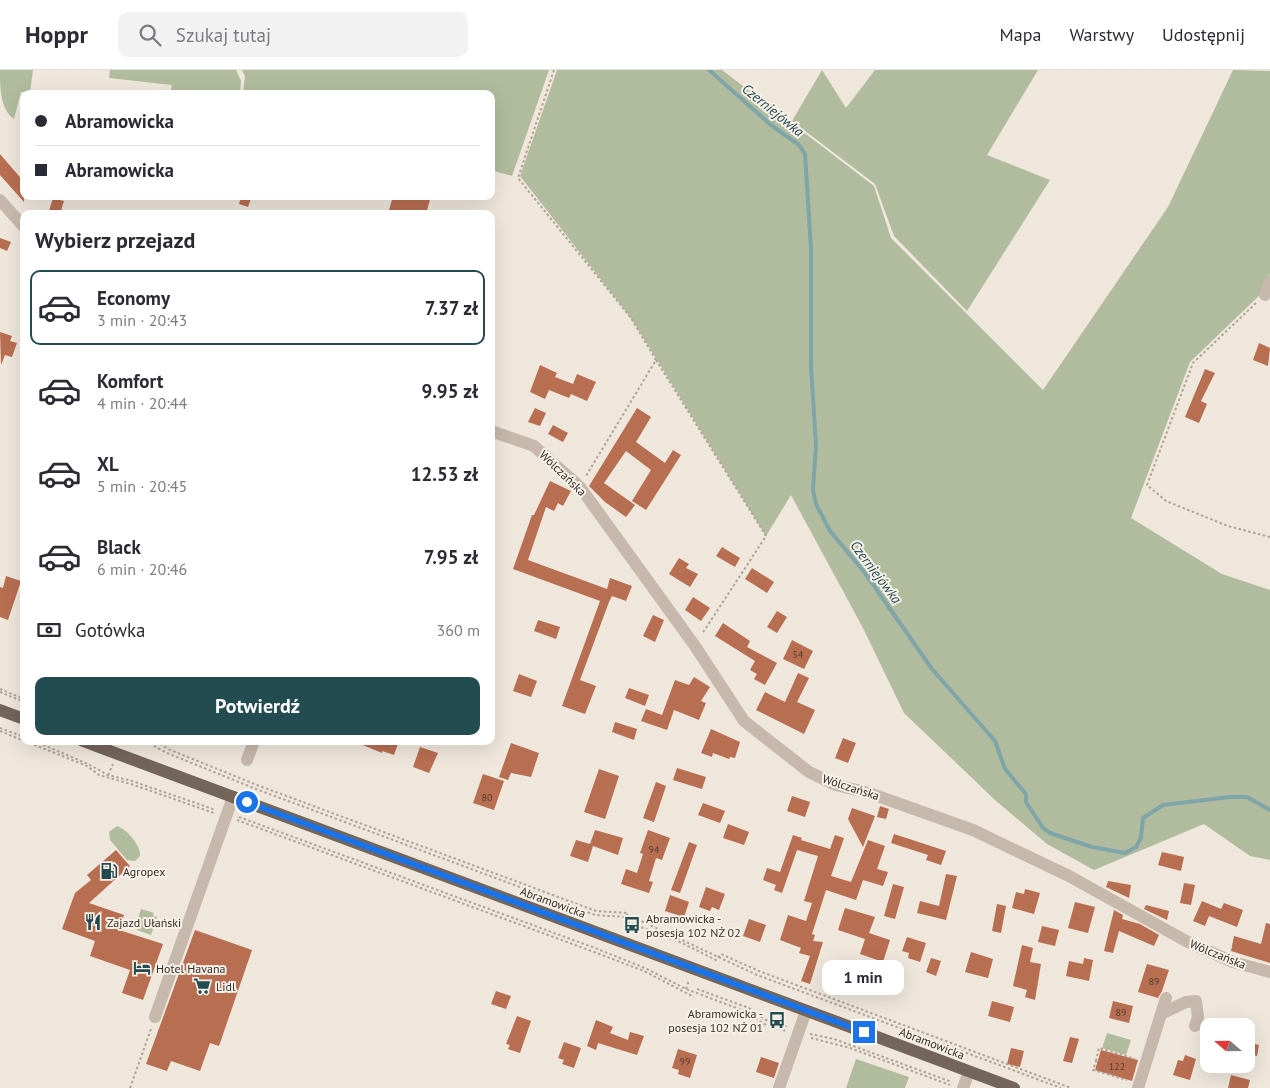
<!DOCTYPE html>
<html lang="pl">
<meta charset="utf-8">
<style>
body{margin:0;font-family:"PT Sans",sans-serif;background:#f2f2f3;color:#2b2b33;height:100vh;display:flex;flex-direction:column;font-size:19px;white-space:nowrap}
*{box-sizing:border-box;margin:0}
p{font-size:16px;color:#7c7c81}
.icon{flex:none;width:28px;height:28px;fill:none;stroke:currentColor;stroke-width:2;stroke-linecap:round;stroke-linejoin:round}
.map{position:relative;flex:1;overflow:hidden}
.drawer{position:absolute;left:20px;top:140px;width:475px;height:535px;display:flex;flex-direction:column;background:#fff;border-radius:10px;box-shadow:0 5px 20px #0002}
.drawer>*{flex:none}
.banner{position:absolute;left:20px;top:20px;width:475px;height:110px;border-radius:10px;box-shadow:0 5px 20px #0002;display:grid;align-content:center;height:110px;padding:0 15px;background:#fff}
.needle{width:32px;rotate:290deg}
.fabs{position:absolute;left:1200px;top:948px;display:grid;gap:10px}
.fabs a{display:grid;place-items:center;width:55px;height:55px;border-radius:10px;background:#fff;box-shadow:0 5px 20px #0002;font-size:25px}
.end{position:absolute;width:22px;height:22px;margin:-11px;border:6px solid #1a73e8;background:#fff;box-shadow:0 0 0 2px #fff}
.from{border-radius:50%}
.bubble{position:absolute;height:35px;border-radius:10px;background:#fff;box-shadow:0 5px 20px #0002;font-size:16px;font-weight:700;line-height:35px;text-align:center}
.banner b{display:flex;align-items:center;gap:18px;height:48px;font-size:19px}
.banner b+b{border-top:1px solid #e1e1e2}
.banner i{width:12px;height:12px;background:#2b2b33}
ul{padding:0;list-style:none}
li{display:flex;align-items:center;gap:15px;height:75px;margin:0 10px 8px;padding:0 5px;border:2px solid transparent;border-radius:10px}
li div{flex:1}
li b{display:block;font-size:19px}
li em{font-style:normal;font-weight:700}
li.current{border-color:#234c51}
li>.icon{width:45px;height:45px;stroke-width:1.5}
h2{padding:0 15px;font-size:22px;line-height:60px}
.pay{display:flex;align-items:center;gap:12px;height:55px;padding:0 15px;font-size:19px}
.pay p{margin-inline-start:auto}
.cta{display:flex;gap:10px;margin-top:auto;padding:10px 15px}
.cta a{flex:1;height:58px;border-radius:10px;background:#234c51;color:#fff;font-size:20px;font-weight:700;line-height:58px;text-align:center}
header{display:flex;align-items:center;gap:30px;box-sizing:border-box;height:70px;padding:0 25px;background:#fff;border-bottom:1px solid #e1e1e2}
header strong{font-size:24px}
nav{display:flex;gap:28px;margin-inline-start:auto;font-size:18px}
.search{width:350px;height:45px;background:#f2f2f3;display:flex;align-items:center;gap:12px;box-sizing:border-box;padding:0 18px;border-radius:10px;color:#7c7c81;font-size:19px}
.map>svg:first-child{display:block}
.green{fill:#b1bc9e}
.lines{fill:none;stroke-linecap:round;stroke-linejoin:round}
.stream{stroke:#7fa5a9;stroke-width:4}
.building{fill:#b86e51}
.path{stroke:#b1a294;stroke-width:2;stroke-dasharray:2.5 2.5;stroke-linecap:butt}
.minor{stroke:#c6b8aa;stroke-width:12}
.major{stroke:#74655b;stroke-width:12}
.route{stroke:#1a73e8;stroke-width:6}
.labels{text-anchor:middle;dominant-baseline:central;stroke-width:4;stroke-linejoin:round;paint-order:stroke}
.number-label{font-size:10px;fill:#553d33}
.street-label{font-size:12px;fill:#342d29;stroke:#f7f1e8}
.poi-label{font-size:12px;fill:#342d29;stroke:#f7f1e8;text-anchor:start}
.water-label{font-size:14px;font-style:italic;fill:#234c51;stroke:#f7f1e8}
</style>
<header>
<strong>Hoppr</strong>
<div class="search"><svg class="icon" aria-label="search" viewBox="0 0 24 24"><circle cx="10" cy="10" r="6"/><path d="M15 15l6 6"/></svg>Szukaj tutaj</div>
<nav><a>Mapa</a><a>Warstwy</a><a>Udostępnij</a></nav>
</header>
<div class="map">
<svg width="1270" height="1018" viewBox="0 0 1270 1018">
<rect width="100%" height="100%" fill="#efe7dc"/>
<g class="green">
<path d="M0,0H33L30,22H21L14,49C0,39 0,18 0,0Z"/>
<polygon points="110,0 236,0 241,11 240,24 170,24 172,15 109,8"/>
<polygon points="242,0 549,0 512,106 491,100 491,24 243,24 245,6"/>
<polygon points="557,0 722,0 874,116 891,168 1043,320 1168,137 1233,0 1270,1 1270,204 1262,223 1190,292 1131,448 1222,504 1270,520 1270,790 1250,786 1204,754 1094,800 1047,774 995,730 904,643 863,558 791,425 766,466 631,248 520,106"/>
<polygon points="822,0 846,38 875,0 1038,0 987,85 1050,110 967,241 894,166 875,114 792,51"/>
<path d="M117,756C127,759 141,776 140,786L135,791L127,790L110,770L109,762Z"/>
<polygon points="141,839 154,843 153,846 157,847 151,865 137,860 135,857"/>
<polygon points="1107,963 1131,970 1126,985 1102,978"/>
<polygon points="856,989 909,1007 905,1018 846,1018"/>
</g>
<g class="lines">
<polyline class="stream" points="709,0 771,55 799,75 805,84 811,179 811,296 816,375 813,420 816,434 830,461 865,503 932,599 995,671 1005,699 1026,724 1026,732 1043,758 1050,763 1092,777 1125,783 1136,777 1141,768 1143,748 1163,735 1230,727 1247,727 1270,740"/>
</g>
<g class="building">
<polygon points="0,84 24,112 24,132 0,105"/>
<polygon points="241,126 252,126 248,137 239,134"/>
<polygon points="393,126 431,126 426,144 388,144"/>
<polygon points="53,128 64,131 60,144 48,144"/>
<polygon points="0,168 11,172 7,181 0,178"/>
<polygon points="0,262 12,266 10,271 17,273 12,287 5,285 1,295"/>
<polygon points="1259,273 1270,278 1268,296 1253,290"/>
<polygon points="540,295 557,303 555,307 573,314 577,304 596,312 587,331 571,324 569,328 549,320 545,329 530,322"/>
<polygon points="1205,299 1215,303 1201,331 1207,334 1199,353 1185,347"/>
<polygon points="535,338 546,343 540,356 528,352"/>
<polygon points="637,338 651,347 636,372 665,393 673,380 681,385 646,440 632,431 651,400 626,381 604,413 635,435 626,447 605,432 589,416"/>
<polygon points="553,355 568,363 563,372 548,364"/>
<polygon points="550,411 571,421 563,436 558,433 554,441 546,437 528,490 607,519 610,508 632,516 626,531 612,526 609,532 580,610 596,616 585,644 562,636 600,531 513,499 532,445 534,445"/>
<polygon points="722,477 740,488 735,497 716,486"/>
<polygon points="679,488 689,494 686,498 698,504 690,517 669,504"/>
<polygon points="752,498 774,512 767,523 745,509"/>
<polygon points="6,506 21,511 8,550 0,547 0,517 3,518"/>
<polygon points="693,527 710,538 701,551 685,540"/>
<polygon points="777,541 787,547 777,563 767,557"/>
<polygon points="653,545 664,550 655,572 643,566"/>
<polygon points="538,550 560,557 556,569 534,561"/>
<polygon points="723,553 750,571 747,577 777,593 765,615 754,609 757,604 750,600 755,591 715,566"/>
<polygon points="792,570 813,581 804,599 783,589"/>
<polygon points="798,603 809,608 797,632 815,640 804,664 756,640 765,622 785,632"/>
<polygon points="519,604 537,611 531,627 513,621"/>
<polygon points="694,607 710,617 701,631 706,633 699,650 674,640 667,660 641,651 646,639 662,645 675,610 689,615"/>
<polygon points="629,618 649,625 645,636 625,628"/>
<polygon points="615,652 637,659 634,670 612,662"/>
<polygon points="711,659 740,672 735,688 730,687 729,689 713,683 712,687 701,683"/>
<polygon points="843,668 856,673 848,693 835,688"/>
<polygon points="353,671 399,671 394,685 382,681 382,683"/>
<polygon points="511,673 539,683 531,707 511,703 508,710 499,707"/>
<polygon points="420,677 438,683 429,703 413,697"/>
<polygon points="677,698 706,707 702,719 673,710"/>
<polygon points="599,699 619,706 605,749 584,742"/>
<polygon points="483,704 504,711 494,740 473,733"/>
<polygon points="656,712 666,716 654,752 643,748"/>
<polygon points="792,726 810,732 805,747 787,741"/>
<polygon points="703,733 725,741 720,753 698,745"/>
<polygon points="880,736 889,739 886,749 877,747"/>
<polygon points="852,738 875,746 863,777 848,749"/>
<polygon points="728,754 749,762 744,775 723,768"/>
<polygon points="595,760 623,768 618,785 593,776 588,792 570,786 576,770 590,774"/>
<polygon points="648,760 670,768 662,790 656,788 649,811 653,812 649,823 621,814 626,799 637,803 643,784 640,783"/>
<polygon points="894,764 946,781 941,795 926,790 928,785 891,773"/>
<polygon points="793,765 802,768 801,770 830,779 835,765 844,768 831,806 851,812 868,770 885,776 877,799 888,802 883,816 863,810 856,830 826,820 812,864 815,865 813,871 823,872 810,914 801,911 810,886 799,883 801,878 780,870 788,845 806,851 812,833 804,831 818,786 797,780 782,823 774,820 776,815 763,810 767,798 780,802"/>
<polygon points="689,772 697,775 680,823 671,820"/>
<polygon points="116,780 130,796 89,833 124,845 119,860 163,874 143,930 122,923 130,900 90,886 95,871 62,859 75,823 91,810 87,805"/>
<polygon points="1162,782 1184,787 1181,801 1158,795"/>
<polygon points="946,804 957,806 946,850 917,843 920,831 939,836"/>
<polygon points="1108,811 1131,815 1129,828 1106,817"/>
<polygon points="1184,813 1195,815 1191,835 1180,833"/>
<polygon points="893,814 904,817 895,849 884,846"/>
<polygon points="706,817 725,824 719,840 712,837 710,841 699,837"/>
<polygon points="1025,819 1040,823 1034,844 1012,838 1016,822 1024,824"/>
<polygon points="670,825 689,832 684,847 665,841"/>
<polygon points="1202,831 1221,839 1224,833 1243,840 1237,857 1209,846 1205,856 1193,851"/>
<polygon points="1075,832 1095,837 1088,863 1068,858"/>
<polygon points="997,834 1006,836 1001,863 992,861"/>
<polygon points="1146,835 1169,841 1167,850 1144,839"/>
<polygon points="845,838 875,847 869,863 890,870 883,892 860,884 865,869 838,860"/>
<polygon points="1114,840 1123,845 1122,849 1140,854 1159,865 1154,876 1119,861 1113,883 1104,881"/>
<polygon points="749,849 766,855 760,872 743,866"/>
<polygon points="1266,853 1270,854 1270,893 1231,881 1234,866 1261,874"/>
<polygon points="1042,856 1059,860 1055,876 1038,872"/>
<polygon points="195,860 252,880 219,976 210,973 200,1001 171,991 167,1001 146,994"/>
<polygon points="907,867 926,873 920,892 908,888 909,883 902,881"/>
<polygon points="1022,875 1033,878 1030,892 1041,894 1035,930 1025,927 1027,920 1013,916"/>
<polygon points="971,882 993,889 988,908 965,902"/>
<polygon points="931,888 941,891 936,906 926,902"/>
<polygon points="1084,888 1093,890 1089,911 1066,906 1069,891 1083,894"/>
<polygon points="1147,894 1169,900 1162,921 1158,928 1138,922"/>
<polygon points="496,921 511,926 506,939 491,934"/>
<polygon points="992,931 1014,937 1010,952 988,946"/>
<polygon points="1113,931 1133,936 1129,953 1109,948"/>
<polygon points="517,946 531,951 520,983 508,979 510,975 506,974"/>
<polygon points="596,950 613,957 610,963 628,970 630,962 644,966 637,985 598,973 596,980 587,976"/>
<polygon points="1070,967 1079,969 1072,993 1063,991"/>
<polygon points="564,972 581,978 574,998 562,994 564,990 558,988"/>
<polygon points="1246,972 1259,975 1257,986 1246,983"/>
<polygon points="1011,978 1024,981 1020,997 1007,994"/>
<polygon points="678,979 697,985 690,1008 678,1004 679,1000 672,998"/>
<polygon points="1101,980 1138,990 1132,1011 1095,1000"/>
<polygon points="1185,985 1196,989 1190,1010 1173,1005 1178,990 1183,991"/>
<polygon points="761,987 779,993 774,1008 756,1002"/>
<polygon points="1231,1005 1250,1010 1248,1018 1228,1018"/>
</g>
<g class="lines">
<g class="path">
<polyline points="554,0 518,108 631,248 656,290 586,406"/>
<polyline points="1256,233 1193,293 1147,415 1166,431 1228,456 1270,467"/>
<polyline points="656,290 766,466 702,564"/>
<polyline points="0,619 24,629"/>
<polyline points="0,622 24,632"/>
<polyline points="0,658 24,667"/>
<polyline points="0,661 24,671"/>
<polyline points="25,671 87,696 99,705 131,714 214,743"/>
<polyline points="34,671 88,694 108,705 132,711 216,740"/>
<polyline points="145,671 167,683 256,719 595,845 626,847 639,850 757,905 1061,1018"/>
<polyline points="156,671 168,679 257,715 596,841 628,843 625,851 682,873 716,890 721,884 759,901 1071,1018"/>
<polyline points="108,705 113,694"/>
<polyline points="239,747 595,878 645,898 686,919 747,942 764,954 786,961"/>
<polyline points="237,750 594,882 644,901 694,927"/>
<polyline points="686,919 689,910"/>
<polyline points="697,919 749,938 766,950 789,957"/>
<polyline points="810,964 834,969 952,1012"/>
<polyline points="811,968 850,978 950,1015"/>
<polyline points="1096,991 1099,978 1135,989"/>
<polyline points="1097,991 1096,991 1093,1000 1127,1010"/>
<polyline points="130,1018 151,959"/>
</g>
<g class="minor">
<polyline points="0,130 24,157"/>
<polyline points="1265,225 1270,212"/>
<polyline points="491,361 534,376 580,417 695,576 744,651 809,702 836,715 869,723 973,760 1069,806 1186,871 1233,892 1270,902"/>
<polyline points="247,690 254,671"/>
<polyline points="1161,944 1186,932 1196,931 1198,947 1195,956"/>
<polyline points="155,947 233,727"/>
<polyline points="779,1018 806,941"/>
<polyline points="963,1018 969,1002"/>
<polyline points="1138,1018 1166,928"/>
</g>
<g class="major">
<polyline points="0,640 24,649"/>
<polyline points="83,671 1014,1018"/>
</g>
</g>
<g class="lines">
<polyline class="route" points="247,732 864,962"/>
</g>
<defs>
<g id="fuel-bare" transform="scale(1.35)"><path d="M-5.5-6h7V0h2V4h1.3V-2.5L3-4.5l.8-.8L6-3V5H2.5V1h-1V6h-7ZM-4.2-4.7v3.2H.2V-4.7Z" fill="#234c51" stroke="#f7f1e8" stroke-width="2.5" paint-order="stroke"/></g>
<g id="restaurant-bare" transform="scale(1.35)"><path d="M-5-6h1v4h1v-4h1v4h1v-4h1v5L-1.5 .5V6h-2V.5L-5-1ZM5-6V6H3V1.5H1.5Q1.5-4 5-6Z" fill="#234c51" stroke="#f7f1e8" stroke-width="2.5" paint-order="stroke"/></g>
<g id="bus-bare" transform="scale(1.35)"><path d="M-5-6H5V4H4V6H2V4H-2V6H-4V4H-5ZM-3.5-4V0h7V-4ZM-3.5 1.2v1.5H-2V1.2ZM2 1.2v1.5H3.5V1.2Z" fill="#234c51" stroke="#f7f1e8" stroke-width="2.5" paint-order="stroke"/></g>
<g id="hotel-bare" transform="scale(1.35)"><path d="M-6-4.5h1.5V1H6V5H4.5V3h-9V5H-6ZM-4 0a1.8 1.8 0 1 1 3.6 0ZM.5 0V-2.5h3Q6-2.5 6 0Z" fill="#234c51" stroke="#f7f1e8" stroke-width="2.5" paint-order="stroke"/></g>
<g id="supermarket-bare" transform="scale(1.35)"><path d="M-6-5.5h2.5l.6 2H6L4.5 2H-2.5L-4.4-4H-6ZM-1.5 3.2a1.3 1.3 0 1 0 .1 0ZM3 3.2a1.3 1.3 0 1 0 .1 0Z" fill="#234c51" stroke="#f7f1e8" stroke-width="2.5" paint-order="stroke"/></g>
</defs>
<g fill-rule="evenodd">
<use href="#fuel-bare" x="109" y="801"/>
<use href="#restaurant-bare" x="93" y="852"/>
<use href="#bus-bare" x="632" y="855"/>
<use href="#hotel-bare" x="142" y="898"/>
<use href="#supermarket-bare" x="202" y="916"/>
<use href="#bus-bare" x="777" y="950"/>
</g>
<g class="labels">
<g class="number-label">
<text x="798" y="584">54</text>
<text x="487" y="727">80</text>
<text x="654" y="779">94</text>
<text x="1154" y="911">89</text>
<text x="1121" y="942">89</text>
<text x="685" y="991">99</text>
<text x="1117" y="996">122</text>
</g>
<g class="street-label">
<text transform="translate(563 403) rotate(44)">Wólczańska</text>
<text transform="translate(851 717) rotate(18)">Wólczańska</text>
<text transform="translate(553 832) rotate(20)">Abramowicka</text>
<text transform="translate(1218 884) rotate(22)">Wólczańska</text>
<text transform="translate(932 973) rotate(21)">Abramowicka</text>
</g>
<g class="poi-label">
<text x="123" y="801">Agropex</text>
<text x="646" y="848">Abramowicka -<tspan x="646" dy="14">posesja 102 NŻ 02</tspan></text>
<text x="107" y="852">Zajazd Ułański</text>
<text x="156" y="898">Hotel Havana</text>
<text x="216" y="916">Lidl</text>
<text x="763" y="943" text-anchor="end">Abramowicka -<tspan x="763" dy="14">posesja 102 NŻ 01</tspan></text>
</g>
<g class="water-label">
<text transform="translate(773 40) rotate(39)">Czerniejówka</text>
<text transform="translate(876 502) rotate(53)">Czerniejówka</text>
</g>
</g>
</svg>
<div class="fabs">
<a><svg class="needle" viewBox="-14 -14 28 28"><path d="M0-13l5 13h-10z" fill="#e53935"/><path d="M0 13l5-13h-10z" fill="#7c7c81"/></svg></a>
</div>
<i class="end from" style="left:247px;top:732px"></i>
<i class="end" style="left:864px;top:962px"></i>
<div class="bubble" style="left:822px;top:890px;width:82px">1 min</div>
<div class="banner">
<b><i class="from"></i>Abramowicka</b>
<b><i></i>Abramowicka</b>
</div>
<section class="drawer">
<h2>Wybierz przejazd</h2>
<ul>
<li class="current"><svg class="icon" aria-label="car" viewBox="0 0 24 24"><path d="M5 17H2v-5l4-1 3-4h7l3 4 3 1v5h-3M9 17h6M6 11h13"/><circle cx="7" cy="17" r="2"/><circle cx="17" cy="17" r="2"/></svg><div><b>Economy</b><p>3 min · 20:43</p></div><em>7.37 zł</em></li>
<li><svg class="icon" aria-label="car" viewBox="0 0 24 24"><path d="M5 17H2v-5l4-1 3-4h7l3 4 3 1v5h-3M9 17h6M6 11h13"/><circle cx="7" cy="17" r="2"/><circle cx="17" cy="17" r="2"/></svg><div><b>Komfort</b><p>4 min · 20:44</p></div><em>9.95 zł</em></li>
<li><svg class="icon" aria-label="car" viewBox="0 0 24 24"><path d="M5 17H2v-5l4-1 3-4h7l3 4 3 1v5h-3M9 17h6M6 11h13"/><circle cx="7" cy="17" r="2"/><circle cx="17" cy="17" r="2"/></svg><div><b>XL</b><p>5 min · 20:45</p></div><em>12.53 zł</em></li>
<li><svg class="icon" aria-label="car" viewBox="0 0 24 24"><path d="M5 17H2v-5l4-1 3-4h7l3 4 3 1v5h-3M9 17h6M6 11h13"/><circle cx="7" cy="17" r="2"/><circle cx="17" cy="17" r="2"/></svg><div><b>Black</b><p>6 min · 20:46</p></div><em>7.95 zł</em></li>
</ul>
<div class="pay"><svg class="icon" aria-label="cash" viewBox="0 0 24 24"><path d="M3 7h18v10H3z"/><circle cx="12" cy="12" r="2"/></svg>Gotówka<p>360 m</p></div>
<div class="cta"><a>Potwierdź</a></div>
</section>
</div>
